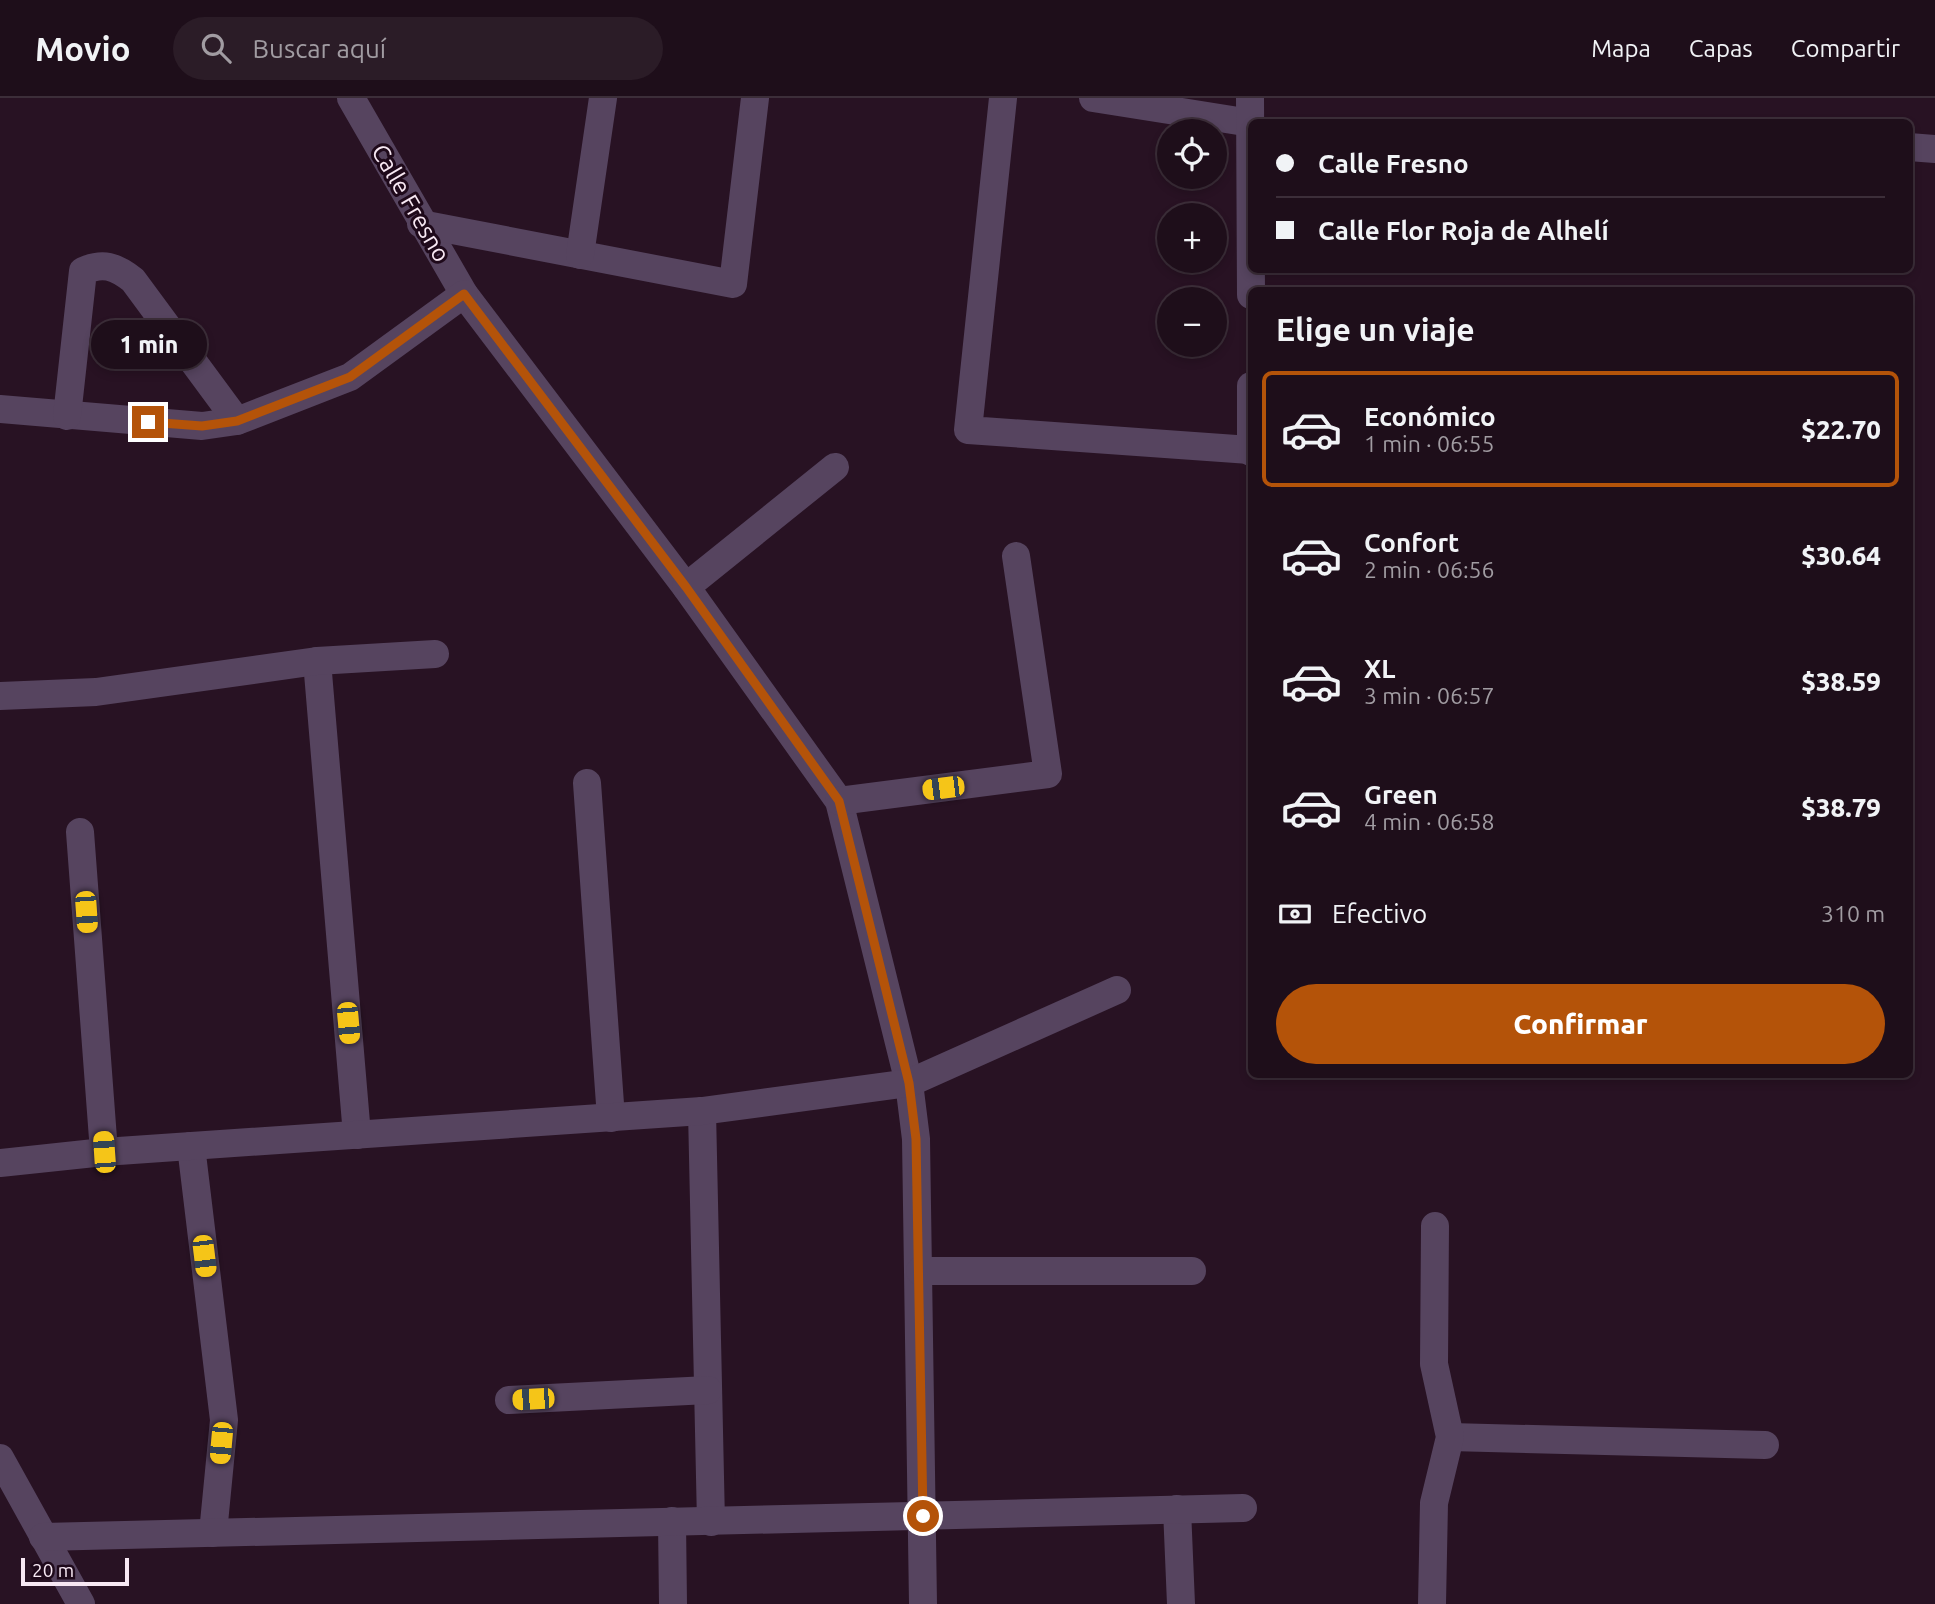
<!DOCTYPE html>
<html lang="es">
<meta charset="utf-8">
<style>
body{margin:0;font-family:Ubuntu,sans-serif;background:#2b1c27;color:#f1f3f6;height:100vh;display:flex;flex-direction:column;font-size:26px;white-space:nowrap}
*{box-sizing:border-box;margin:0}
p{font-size:23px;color:#a19ca2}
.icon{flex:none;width:38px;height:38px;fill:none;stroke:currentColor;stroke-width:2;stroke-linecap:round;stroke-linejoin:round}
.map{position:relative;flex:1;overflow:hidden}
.details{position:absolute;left:1248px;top:189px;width:665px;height:791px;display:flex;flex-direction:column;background:#1e0e1a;border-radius:10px;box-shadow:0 4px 10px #0003,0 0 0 2px #3c2e39}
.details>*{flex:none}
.guide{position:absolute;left:1248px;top:21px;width:665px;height:154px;border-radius:10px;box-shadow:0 4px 10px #0003,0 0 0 2px #3c2e39;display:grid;align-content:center;height:154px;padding:0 28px;background:#1e0e1a}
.fabs{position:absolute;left:1157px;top:21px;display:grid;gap:14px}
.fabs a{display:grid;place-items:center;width:70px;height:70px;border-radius:50%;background:#1e0e1a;box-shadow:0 4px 10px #0003,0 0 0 2px #3c2e39;font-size:35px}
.scale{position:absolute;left:21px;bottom:18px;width:108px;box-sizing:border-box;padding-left:7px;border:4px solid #f7e8f3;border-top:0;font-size:19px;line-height:24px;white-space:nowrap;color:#f7e8f3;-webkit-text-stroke:5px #1e091a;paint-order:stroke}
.end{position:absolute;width:32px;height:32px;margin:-16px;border:9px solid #b45309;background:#fff;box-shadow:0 0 0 4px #fff}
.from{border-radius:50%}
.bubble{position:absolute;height:49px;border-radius:24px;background:#1e0e1a;box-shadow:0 4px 10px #0003,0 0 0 2px #3c2e39;font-size:23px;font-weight:800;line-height:49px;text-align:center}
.car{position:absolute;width:21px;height:42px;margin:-21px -10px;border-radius:9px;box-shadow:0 0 5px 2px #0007;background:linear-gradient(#f5c518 24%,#345 0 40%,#f5c518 0 76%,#345 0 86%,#f5c518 0)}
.guide b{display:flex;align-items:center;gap:24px;height:66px;font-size:26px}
.guide b+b{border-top:2px solid #3c2e39}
.guide i{width:18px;height:18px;background:#f1f3f6}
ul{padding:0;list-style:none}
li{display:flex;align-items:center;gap:21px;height:116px;margin:0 14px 10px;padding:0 14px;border:4px solid transparent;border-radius:10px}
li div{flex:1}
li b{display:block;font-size:26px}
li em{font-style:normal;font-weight:800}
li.current{border-color:#b45309}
li>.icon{width:63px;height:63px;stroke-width:1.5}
h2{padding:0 28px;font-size:32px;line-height:84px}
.pay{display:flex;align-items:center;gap:18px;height:77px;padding:0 28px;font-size:26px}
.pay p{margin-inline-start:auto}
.cta{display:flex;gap:14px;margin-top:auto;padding:14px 28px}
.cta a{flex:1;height:80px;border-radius:42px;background:#b45309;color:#fff;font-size:28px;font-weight:800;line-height:80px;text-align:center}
header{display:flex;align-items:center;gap:42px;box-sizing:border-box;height:98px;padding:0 35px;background:#1e0e1a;border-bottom:2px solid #3c2e39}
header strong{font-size:33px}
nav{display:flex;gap:38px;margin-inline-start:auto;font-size:24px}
.search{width:490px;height:63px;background:#2b1c27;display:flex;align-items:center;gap:18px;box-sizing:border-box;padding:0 24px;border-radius:38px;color:#a19ca2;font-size:26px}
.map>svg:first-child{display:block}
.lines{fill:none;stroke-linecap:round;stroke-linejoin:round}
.minor{stroke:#56445f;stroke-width:28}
.route{stroke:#b45309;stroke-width:9}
.labels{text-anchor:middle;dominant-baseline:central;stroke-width:6;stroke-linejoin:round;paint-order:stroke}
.street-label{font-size:24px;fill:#f7e8f3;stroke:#1e091a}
</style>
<header>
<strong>Movio</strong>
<div class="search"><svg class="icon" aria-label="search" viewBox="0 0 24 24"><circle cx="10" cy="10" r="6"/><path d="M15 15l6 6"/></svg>Buscar aquí</div>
<nav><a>Mapa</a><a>Capas</a><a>Compartir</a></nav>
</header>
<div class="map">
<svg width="1935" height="1506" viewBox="0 0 1935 1506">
<rect width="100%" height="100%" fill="#281223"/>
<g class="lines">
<g class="minor">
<polyline points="351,0 464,196 686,489 839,703 909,985 916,1041 923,1506"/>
<polyline points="1003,0 968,332 1250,352"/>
<polyline points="1093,0 1251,25"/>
<polyline points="1250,0 1251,197"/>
<polyline points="1909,49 1935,51"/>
<polyline points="421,126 733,186 755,0"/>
<polyline points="580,157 603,0"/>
<polyline points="1251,288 1251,354"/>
<polyline points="0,311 202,328 237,323 350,279 464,196"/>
<path d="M67,318L83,173C103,164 115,168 133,182L237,323"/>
<polyline points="686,489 835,369"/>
<polyline points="317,563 357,1037"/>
<polyline points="0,598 96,594 317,563 435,556"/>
<polyline points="587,685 611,1020"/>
<polyline points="839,703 1048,676 1016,458"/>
<polyline points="80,734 104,1054"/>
<polyline points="702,1013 711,1424"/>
<polyline points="191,1048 224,1322 213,1435"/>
<polyline points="0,1065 104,1054 702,1013 909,985 1117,892"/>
<polyline points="920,1173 1192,1173"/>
<polyline points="509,1302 708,1292"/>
<polyline points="1450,1339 1765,1347"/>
<polyline points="0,1360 81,1506"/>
<polyline points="1177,1411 1181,1506"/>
<polyline points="672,1423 673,1506"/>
<polyline points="43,1439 1243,1410"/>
<polyline points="1432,1506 1434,1405 1450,1339 1434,1266 1435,1128"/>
</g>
</g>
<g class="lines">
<polyline class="route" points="148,324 202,328 237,323 350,279 464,196 686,489 839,703 909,985 916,1041 923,1418"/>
</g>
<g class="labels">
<g class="street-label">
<text transform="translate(411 105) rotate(60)">Calle Fresno</text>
</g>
</g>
</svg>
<div class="fabs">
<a><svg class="icon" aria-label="locate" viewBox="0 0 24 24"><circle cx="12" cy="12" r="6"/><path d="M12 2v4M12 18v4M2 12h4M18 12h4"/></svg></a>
<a>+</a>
<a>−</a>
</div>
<div class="scale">20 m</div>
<i class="end from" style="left:923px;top:1418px"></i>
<i class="end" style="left:148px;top:324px"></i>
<div class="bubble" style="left:91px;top:222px;width:116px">1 min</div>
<i class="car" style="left:943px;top:690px;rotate:263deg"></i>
<i class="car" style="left:86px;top:814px;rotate:176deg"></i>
<i class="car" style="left:348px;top:925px;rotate:175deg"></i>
<i class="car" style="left:104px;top:1054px;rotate:356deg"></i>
<i class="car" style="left:204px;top:1158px;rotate:173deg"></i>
<i class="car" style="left:533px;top:1301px;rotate:267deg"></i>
<i class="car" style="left:221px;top:1345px;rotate:185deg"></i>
<div class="guide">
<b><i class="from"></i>Calle Fresno</b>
<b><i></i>Calle Flor Roja de Alhelí</b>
</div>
<section class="details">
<h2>Elige un viaje</h2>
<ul>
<li class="current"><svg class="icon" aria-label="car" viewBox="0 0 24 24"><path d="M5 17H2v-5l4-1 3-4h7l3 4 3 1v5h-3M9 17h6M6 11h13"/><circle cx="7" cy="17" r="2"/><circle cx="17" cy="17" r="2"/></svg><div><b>Económico</b><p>1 min · 06:55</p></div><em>$22.70</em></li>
<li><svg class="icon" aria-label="car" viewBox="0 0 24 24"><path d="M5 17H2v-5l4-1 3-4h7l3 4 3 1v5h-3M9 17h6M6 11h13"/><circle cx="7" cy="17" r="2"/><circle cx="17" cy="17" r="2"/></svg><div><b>Confort</b><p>2 min · 06:56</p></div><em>$30.64</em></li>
<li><svg class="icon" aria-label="car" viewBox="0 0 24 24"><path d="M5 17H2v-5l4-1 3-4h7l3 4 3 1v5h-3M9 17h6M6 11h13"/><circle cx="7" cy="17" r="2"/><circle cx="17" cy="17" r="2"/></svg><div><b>XL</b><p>3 min · 06:57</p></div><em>$38.59</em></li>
<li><svg class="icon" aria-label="car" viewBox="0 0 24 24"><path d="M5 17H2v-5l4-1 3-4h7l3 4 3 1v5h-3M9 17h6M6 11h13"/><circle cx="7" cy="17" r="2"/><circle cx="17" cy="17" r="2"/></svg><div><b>Green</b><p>4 min · 06:58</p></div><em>$38.79</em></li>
</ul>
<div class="pay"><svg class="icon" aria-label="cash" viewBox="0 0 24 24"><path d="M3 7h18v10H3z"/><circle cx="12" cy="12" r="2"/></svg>Efectivo<p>310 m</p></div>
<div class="cta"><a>Confirmar</a></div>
</section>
</div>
